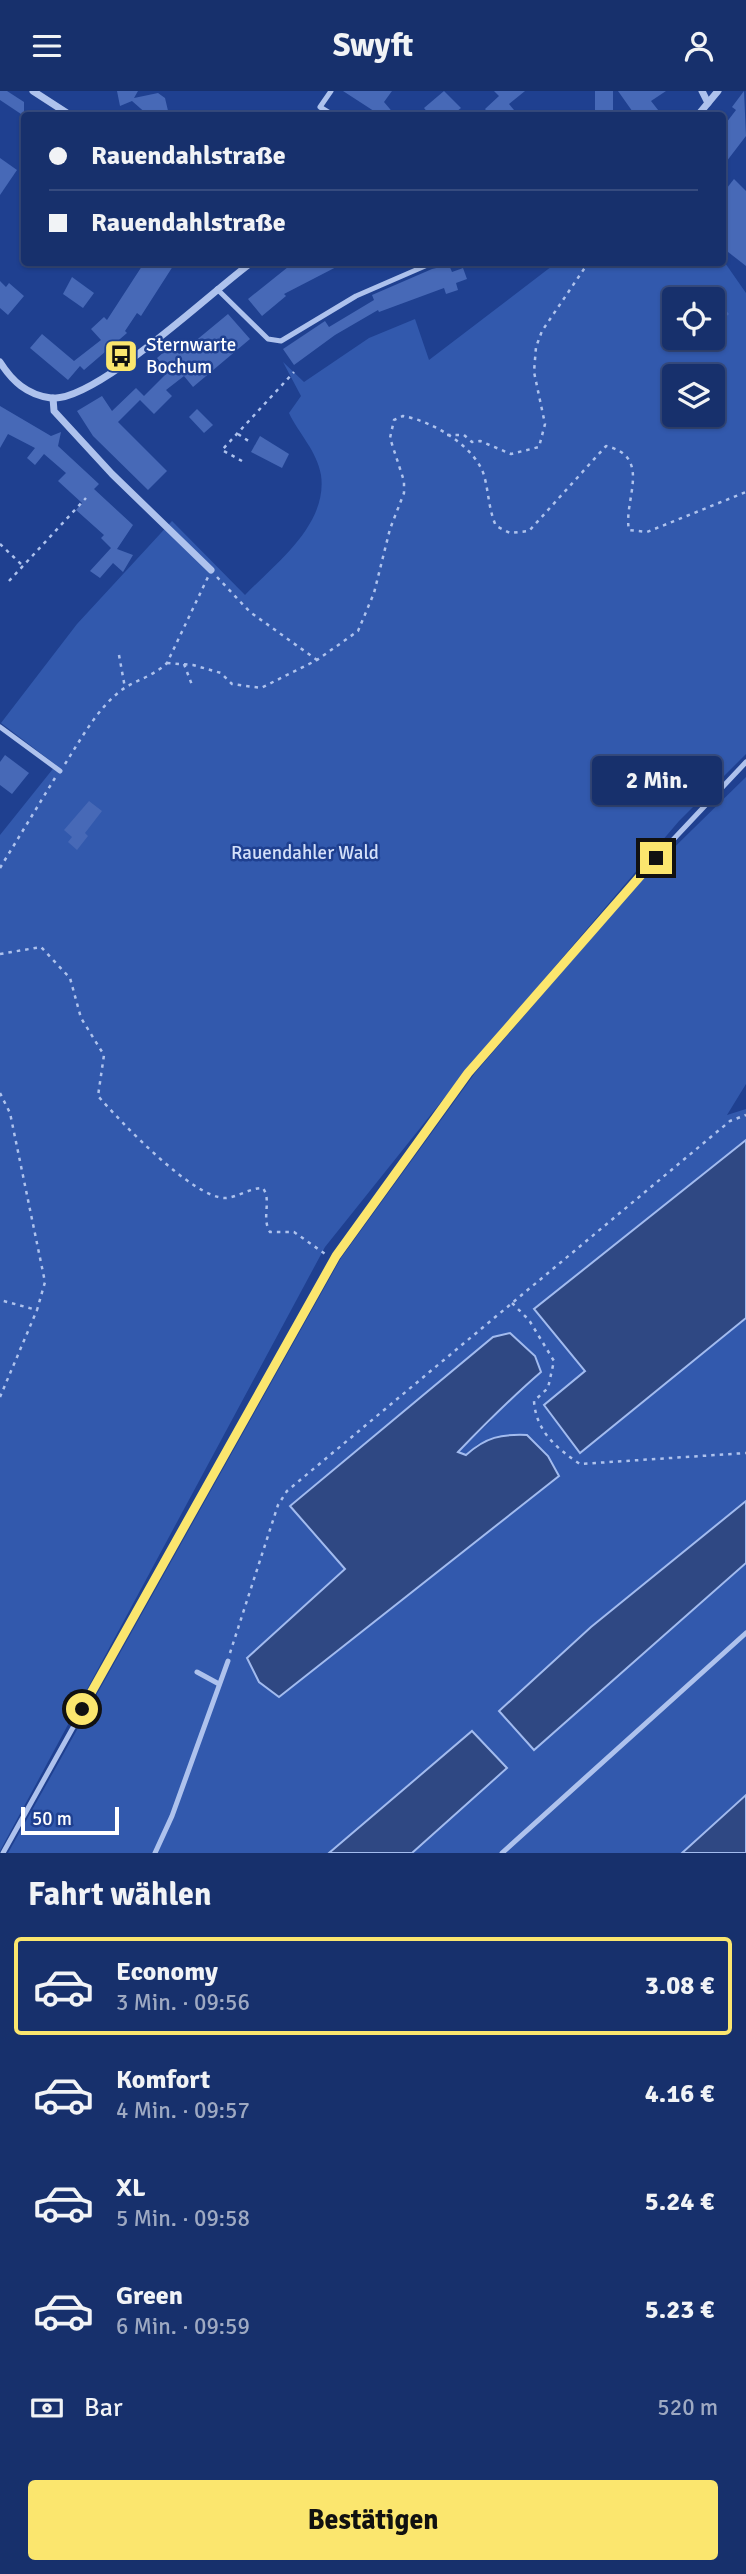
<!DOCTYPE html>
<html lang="de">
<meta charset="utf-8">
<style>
body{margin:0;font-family:Signika,sans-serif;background:#243c74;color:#f1f3f6;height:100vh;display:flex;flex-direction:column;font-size:26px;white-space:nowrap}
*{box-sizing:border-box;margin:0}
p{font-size:23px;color:#9ea9c2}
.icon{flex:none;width:38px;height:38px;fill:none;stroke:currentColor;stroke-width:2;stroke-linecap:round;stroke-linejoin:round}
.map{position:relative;height:1762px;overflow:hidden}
.details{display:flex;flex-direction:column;background:#17306c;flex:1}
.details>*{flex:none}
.top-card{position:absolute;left:21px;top:21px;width:705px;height:154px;border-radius:7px;box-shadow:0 2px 5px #0004,0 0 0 2px #364b7f;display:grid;align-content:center;height:154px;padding:0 28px;background:#17306c}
.controls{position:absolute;left:662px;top:196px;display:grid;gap:14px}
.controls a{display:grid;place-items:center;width:63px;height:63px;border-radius:7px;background:#17306c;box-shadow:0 2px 5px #0004,0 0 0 2px #364b7f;font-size:35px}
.scale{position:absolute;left:21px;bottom:18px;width:98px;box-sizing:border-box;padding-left:7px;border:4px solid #fff;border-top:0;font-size:19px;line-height:24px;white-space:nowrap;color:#fff;-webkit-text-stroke:5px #1f4090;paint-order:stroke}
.end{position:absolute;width:32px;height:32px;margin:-16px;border:9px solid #fbe66e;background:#111;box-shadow:0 0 0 4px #111}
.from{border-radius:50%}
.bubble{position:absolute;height:49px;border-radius:7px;background:#17306c;box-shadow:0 2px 5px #0004,0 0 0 2px #364b7f;font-size:23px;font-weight:700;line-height:49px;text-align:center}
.top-card b{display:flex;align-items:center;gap:24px;height:66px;font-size:26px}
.top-card b+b{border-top:2px solid #364b7f}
.top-card i{width:18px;height:18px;background:#f1f3f6}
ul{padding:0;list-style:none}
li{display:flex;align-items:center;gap:21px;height:98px;margin:0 14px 10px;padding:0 14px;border:4px solid transparent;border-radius:7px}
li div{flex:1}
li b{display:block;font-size:26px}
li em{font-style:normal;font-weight:700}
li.active{border-color:#fbe66e}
li>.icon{width:63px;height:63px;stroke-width:1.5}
h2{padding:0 28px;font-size:32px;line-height:84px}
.pay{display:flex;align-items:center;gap:18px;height:77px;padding:0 28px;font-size:26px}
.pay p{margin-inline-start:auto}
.action{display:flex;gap:14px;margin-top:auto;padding:14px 28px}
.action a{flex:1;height:80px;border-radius:7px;background:#fbe66e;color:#111;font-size:28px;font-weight:700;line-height:80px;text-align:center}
header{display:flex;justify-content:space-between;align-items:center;height:91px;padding:0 28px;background:#17306c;font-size:32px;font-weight:700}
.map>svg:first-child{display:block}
.green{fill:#3259ad;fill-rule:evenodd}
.water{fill:#2f4883;stroke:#a2bbef;stroke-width:2}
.building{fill:#4769b7}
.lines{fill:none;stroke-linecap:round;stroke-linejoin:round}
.path{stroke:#aec2ed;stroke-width:2.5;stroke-dasharray:3.5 5;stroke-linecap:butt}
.lane{stroke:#aec2ed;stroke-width:5}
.street{stroke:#aec2ed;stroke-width:7}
.route{stroke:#fbe66e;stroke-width:9}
.labels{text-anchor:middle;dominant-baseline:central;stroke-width:5;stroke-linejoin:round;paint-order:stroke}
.poi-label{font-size:19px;fill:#fff;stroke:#1f4090;text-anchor:start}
.park-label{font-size:19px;fill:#d4e0f9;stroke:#1f4090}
</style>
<header><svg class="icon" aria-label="menu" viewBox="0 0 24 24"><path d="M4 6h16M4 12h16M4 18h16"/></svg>Swyft<svg class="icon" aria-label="person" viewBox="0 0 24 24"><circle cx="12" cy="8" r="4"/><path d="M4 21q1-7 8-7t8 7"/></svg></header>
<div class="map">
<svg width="746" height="1762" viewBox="0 0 746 1762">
<rect width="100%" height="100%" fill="#1f4090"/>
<g class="green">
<path d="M723,169L746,202V663L679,730L465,981L325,1156L0,1760V744L56,674L1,632L77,533L172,430L245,504C275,473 328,434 321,384C317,360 299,343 289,322L301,305L283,271L304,291L369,247L415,228L429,269L556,172ZM674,208H712V247H674ZM674,285H712V324H674Z"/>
<path d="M746,686V993L727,1024L746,1018V1762H412L507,1677L472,1640L329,1762H8L341,1167L475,982L642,788ZM510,1243L535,1265L541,1281L496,1319L491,1330L458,1361L466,1365L482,1349L259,1591L345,1478L290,1415L493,1246Z"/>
</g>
<g class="water">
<polygon points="746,1049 746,1227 580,1362 544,1314 585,1280 534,1218"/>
<path d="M510,1242L535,1265L541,1281C511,1307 485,1333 458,1361L466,1364C486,1346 501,1343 527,1344L548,1365L559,1385L279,1606L259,1591L247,1567L345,1478L290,1415L493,1246Z"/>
<polygon points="746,1410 746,1472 534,1659 499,1620 591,1536"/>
<polygon points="472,1640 507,1677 412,1762 329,1762"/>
<polygon points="746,1704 746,1762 682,1762"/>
</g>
<g class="building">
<polygon points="0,0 7,0 24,11 24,25 0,9"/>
<polygon points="117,0 138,0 134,7 158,2 165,7 169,24 148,24 132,10 120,15"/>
<polygon points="343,0 392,0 384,11 395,24 380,24"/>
<polygon points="444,0 461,17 452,24 430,24 424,17"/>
<polygon points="494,0 525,0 509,13 514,19 508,24 490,24 485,18 499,5"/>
<rect x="595" y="0" width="18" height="24"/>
<polygon points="618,0 666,0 651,10 662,24 635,24"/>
<polygon points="744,0 746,45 723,75 723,36 736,19 732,16"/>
<polygon points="0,67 17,79 0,104"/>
<polygon points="734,88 746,100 746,175 723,157 723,102"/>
<polygon points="144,172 175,172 141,225 137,222 125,240 127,242 84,279 80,275 68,289 30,257 42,243 74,270 101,249 91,238 104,226 107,229"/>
<polygon points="293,172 344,172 284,203 286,205 262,225 248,208"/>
<polygon points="449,174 452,181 463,177 467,188 456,192 458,199 446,203 444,197 379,221 378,219 335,244 294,274 283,258 325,230 329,236 374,209 372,204 432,178"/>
<polygon points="72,186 94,202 83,217 63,203"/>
<polygon points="0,190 6,196 9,192 24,205 8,224 0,217"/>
<polygon points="718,210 729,223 712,238 712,215"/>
<polygon points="228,223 250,248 193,296 184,285 166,299 172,305 154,323 140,309 118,331 167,380 148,399 93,345 77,320 102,305 112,320 136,297 144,305 168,281 157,267 172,254 179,263 182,261"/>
<polygon points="0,315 51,345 61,341 58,355 99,393 94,398 133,434 117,458 133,464 123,481 113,472 100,487 90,480 111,457 101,447 104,444 76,419 82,412 58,390 66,382 44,363 35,374 27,367 35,357 8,343 0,357"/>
<polygon points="197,318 213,334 204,342 189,326"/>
<polygon points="260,345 289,363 282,377 251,361"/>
<polygon points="5,664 29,682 12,703 0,694 0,671"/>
<polygon points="89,710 102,720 85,742 88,745 77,759 68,751 72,746 64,739"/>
</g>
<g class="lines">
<g class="path">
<polyline points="238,343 250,351"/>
<polyline points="447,344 464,344 472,351 480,350 511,363 539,356 545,333 534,281 536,256 542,240 588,172"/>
<polyline points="242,370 222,359 294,281"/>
<polyline points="0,453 22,474"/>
<polyline points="217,486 250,521 317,569"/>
<polyline points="9,490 86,407"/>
<polyline points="119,564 125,597"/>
<path d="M167,572L193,574L221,582L232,593L261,597L317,569L358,540L374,502L390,438L404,402V390L390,347L394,329L403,325C432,330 478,356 485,388C489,405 489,419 496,435L510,442L529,440L606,355C653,366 623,409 629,439L647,441L746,401"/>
<polyline points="184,573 192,594"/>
<path d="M65,673C81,648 96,620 119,601C134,589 151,587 167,572L208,486"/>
<polyline points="0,777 55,687"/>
<path d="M0,863L41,856L70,887L81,927L104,964L98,1005C120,1030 193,1108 226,1107C238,1106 250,1097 263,1097C272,1110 261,1127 270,1141H294L328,1165"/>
<polyline points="0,1002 10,1022 45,1191 37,1219 0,1209"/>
<path d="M512,1212L529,1229L554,1270L548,1297L534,1310C536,1340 556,1357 580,1373L746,1362"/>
<polyline points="0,1306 37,1219"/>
<polyline points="230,1562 278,1414 287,1400 730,1030 746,1024"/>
</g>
<g class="lane">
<polyline points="331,0 320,16 333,24"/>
<polyline points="217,198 268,248 281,250 356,205 432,172"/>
<polyline points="0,636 60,680"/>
<polyline points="197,1581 219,1593"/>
<polyline points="3,1762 336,1165 468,982 639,785 746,671"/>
<polyline points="155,1762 172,1725 228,1570"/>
<polyline points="502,1762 746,1542"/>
</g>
<g class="street">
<polyline points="33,0 70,24"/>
<polyline points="702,0 708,12"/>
<polyline points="698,24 718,0"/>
<path d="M0,271C12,290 27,304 51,307C95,312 212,200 251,172"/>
<polyline points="53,307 54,320 112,383 211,479"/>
</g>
</g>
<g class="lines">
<polyline class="route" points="82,1618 336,1165 468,982 656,767"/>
</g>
<defs>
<g id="bus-square" transform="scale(1.75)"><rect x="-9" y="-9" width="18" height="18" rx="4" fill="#fbe66e" stroke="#1f4090"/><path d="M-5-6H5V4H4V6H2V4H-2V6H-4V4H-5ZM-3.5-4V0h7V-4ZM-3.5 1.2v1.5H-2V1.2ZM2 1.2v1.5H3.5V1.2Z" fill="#111"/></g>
</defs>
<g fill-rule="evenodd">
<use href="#bus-square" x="121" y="265"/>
</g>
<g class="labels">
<g class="poi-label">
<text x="146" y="254">Sternwarte<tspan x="146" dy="22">Bochum</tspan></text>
</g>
<g class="park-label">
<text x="305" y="762">Rauendahler Wald</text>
</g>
</g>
</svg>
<div class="controls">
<a><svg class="icon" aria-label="locate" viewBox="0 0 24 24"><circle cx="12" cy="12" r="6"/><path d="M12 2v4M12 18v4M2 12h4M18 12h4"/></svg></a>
<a><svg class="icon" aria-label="layers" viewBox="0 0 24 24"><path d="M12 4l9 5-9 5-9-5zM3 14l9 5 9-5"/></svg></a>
</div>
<div class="scale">50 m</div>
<i class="end from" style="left:82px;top:1618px"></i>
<i class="end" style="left:656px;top:767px"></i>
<div class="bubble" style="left:592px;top:665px;width:130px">2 Min.</div>
<div class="top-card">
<b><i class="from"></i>Rauendahlstraße</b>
<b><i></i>Rauendahlstraße</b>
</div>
</div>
<section class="details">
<h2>Fahrt wählen</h2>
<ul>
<li class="active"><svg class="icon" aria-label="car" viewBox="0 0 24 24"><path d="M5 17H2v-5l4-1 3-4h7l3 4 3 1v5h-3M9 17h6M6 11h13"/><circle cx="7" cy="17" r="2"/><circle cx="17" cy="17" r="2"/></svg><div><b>Economy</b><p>3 Min. · 09:56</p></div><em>3.08 €</em></li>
<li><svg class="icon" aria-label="car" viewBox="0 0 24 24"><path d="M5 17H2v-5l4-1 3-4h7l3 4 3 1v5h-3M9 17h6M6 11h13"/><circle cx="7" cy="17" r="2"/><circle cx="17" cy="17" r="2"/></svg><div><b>Komfort</b><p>4 Min. · 09:57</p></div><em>4.16 €</em></li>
<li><svg class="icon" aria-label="car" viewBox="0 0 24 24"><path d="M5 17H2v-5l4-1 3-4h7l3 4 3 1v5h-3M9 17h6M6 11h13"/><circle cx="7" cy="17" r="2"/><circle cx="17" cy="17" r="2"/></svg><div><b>XL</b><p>5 Min. · 09:58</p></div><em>5.24 €</em></li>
<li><svg class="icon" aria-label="car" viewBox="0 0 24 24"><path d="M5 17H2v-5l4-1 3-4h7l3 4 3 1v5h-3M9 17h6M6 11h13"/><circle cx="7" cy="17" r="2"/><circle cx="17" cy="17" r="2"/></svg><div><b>Green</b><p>6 Min. · 09:59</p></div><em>5.23 €</em></li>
</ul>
<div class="pay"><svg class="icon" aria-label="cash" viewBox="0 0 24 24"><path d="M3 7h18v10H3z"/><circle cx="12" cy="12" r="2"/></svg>Bar<p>520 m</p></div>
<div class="action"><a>Bestätigen</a></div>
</section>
